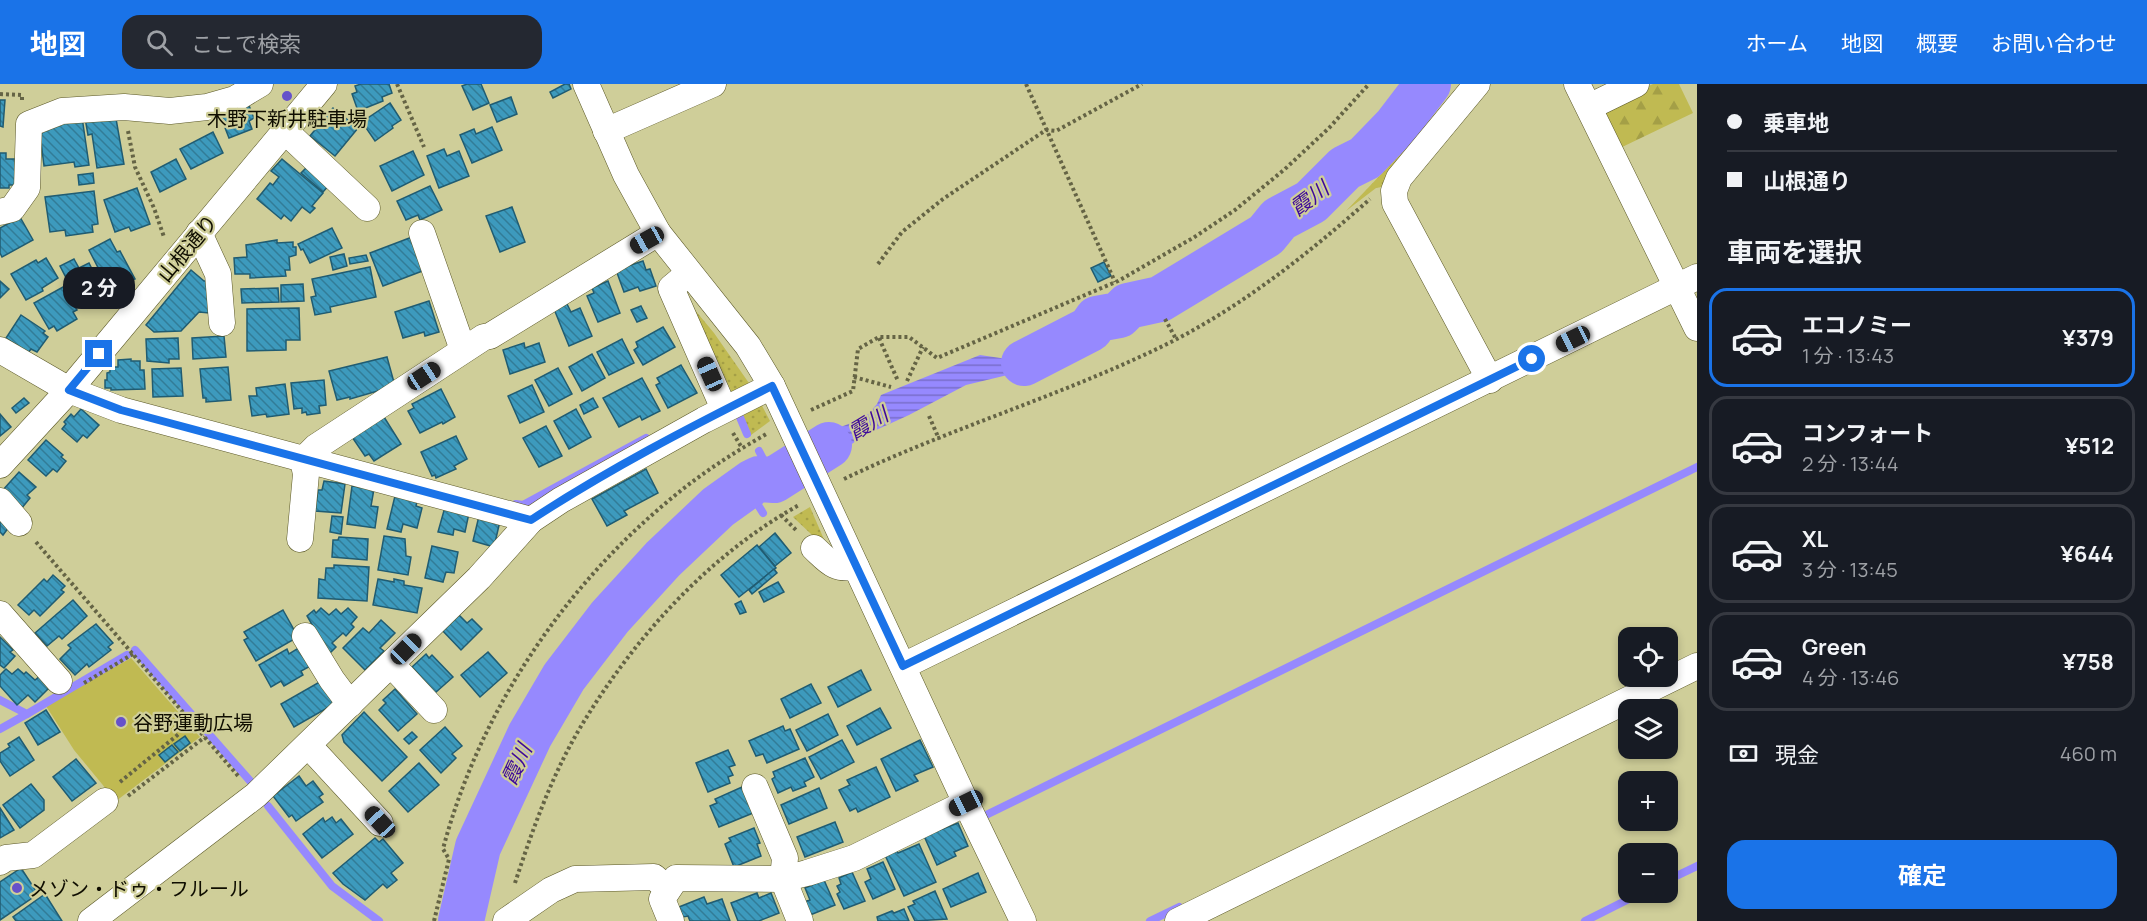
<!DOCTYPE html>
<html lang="ja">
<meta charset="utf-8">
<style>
body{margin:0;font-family:Manrope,"Noto Sans JP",sans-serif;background:#242831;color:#f1f3f6;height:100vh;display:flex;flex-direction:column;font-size:22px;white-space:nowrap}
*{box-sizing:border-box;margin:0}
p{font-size:20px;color:#9ea1a6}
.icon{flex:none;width:33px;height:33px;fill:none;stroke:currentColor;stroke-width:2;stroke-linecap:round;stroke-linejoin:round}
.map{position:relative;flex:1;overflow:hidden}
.side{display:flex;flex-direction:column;background:#171b24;width:450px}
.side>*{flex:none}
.banner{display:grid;align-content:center;height:132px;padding:0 30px;background:#171b24}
.fabs{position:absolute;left:1618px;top:543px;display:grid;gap:12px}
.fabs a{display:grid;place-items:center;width:60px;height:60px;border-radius:12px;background:#171b24;box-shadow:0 3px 9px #0003;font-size:30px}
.end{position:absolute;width:27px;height:27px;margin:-14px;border:8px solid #1a73e8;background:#fff;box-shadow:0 0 0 3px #fff}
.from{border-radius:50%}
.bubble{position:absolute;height:42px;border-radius:18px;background:#171b24;box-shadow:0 3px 9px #0003;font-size:20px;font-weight:700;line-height:42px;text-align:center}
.car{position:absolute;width:18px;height:36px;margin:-18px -9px;border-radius:8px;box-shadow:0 0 4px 2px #0007;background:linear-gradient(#222 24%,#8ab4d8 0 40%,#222 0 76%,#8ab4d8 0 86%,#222 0)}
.banner b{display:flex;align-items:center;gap:21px;height:57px;font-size:22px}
.banner b+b{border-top:2px solid #363941}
.banner i{width:15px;height:15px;background:#f1f3f6}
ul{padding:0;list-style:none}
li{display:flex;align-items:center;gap:18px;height:99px;margin:0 12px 9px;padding:0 18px;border:3px solid #363941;border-radius:18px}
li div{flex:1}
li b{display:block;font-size:22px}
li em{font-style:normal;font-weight:700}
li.selected{border-color:#1a73e8}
li>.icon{width:54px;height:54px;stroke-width:1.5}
h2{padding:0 30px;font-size:27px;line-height:72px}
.pay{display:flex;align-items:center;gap:15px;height:66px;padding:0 30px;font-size:22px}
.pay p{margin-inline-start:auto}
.action{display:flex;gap:12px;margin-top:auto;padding:12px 30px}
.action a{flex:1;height:69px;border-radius:18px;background:#1a73e8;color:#fff;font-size:24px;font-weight:700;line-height:69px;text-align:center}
header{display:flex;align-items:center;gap:36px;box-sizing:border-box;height:84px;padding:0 30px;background:#1a73e8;color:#fff}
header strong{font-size:28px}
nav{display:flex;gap:33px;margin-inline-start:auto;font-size:21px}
.search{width:420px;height:54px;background:#242831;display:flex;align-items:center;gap:15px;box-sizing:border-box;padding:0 21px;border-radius:18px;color:#9ea1a6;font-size:22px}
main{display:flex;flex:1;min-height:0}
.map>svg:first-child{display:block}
.grass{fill:url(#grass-dots)}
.forest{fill:url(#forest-firs)}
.garden{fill:#c0ba52}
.water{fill:url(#water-rules)}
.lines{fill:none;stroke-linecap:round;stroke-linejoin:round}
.stream{stroke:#9689fe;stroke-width:8}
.river{stroke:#9689fe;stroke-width:46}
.building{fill:url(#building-back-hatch);stroke:#205c72;stroke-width:1.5}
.minor-casing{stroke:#5a5726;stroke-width:27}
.path{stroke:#656445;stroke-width:4;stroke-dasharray:3 3;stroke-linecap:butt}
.minor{stroke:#fff;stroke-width:26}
.route{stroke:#1a73e8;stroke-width:8}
.poi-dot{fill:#6651ca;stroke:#cfce99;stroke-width:2}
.labels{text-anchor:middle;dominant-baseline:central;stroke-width:4.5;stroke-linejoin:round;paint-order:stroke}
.poi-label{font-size:20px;fill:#0f0d00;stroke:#cfce99;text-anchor:start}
.street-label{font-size:20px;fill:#0f0d00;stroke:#cfce99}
.water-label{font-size:21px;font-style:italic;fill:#3d089a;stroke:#cfce99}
</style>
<header>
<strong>地図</strong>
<div class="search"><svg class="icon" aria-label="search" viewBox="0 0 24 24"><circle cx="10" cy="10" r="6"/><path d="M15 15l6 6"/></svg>ここで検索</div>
<nav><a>ホーム</a><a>地図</a><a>概要</a><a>お問い合わせ</a></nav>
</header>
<main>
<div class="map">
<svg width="1697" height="837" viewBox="0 0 1697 837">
<defs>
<pattern id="grass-dots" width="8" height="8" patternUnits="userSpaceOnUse" patternTransform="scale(1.5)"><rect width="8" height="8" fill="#c0ba52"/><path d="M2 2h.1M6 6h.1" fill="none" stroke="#a49f46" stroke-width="1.8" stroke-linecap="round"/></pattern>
<pattern id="forest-firs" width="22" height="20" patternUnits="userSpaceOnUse" patternTransform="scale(1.5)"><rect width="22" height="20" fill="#c0ba52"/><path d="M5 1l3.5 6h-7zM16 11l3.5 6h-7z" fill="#a49f46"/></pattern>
<pattern id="water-rules" width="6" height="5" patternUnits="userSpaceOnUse" patternTransform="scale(1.5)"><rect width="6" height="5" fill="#9689fe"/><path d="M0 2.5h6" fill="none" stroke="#796ecb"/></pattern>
<pattern id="building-back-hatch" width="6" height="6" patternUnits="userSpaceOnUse" patternTransform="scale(1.5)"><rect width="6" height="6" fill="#3d9abd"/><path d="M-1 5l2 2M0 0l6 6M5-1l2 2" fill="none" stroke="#327c97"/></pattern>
</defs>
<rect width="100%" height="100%" fill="#cfce99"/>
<g class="grass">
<polygon points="1460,0 1467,0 1382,103 1376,104 1346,127 1407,63"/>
<polygon points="680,208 714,249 751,302 733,311 702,243 697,244"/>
<polygon points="760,318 770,337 751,351 741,328"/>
<polygon points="810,423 829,467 793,433"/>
</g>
<polygon class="forest" points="1653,0 1679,0 1693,29 1618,65 1603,35 1607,22"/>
<polygon class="garden" points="131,574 200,653 116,717 74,666 46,622"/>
<polygon class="water" points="1068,249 1081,249 1072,262 1054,273 1016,289 966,301 909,331 863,352 849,362 837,366 815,381 784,394 774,396 815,357 838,344 859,336 869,329 877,320 881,311 980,271 1014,276 1031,271"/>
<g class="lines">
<g class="stream">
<polyline points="739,331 747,350"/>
<polyline points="759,367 774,396 772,403 760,411 758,421 763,429"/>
<polyline points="516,420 523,421 646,354"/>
<polyline points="135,566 251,698"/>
<polyline points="0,616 27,630 127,571"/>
<polyline points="0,645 27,630"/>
<polyline points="268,722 332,802 379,837"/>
<polyline points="984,732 1697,383"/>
<polyline points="1668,796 1697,782"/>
<polyline points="1150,837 1179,823"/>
<polyline points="1585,837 1643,808"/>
</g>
<g class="river">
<polyline points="1024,279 1090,245 1097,235 1119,231 1128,222 1160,215 1266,151 1279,135 1311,118 1345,84 1365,74 1396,42 1428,0"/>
<polyline points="461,837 478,763 530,651 564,593 610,533 663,475 718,423 753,398 759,395 774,396 829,361"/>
</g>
</g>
<g class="building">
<polygon points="361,0 389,0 392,9 382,13 383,17 358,27 352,10 357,8 355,2"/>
<polygon points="467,0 481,0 489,19 473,26 462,2"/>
<polygon points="565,0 569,0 571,5 553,14 550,8"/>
<polygon points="511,13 517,30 497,38 490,21"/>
<polygon points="0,16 5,16 3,43 0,42"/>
<polygon points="248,19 254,34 249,37 252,45 229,54 220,31"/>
<polygon points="390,19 401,36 392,42 393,44 375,57 362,38"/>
<polygon points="333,24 358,44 335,72 310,52"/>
<polygon points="115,29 124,80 97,84 92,50 88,51 85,34"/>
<polygon points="82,33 89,81 75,83 74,78 44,82 40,49 42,49 42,45"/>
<polygon points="492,43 502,66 472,79 460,51 474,45 476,50"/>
<polygon points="213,48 223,69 191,85 180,65"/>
<polygon points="444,65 447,72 459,67 469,92 439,104 427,72"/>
<polygon points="413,67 424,91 392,107 380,82"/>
<polygon points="0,69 6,69 6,75 15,75 15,101 9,101 9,104 0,104"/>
<polygon points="176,75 186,95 160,108 151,88"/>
<polygon points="282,75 323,109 312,122 315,124 310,129 302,123 291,137 284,131 281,135 257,115 270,99 273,101 279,93 271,87"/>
<polygon points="309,81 330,100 323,108 301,89"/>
<polygon points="93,89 94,99 79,101 78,91"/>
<polygon points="430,102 442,126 420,136 418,131 406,136 397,117"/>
<polygon points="137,104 150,140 131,147 129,143 115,148 104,116"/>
<polygon points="94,107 98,140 92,141 93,148 66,152 65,146 50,148 45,113"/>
<polygon points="512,123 525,158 500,168 486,132"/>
<polygon points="20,133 33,156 2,173 0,169 0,144"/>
<polygon points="332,144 342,164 310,179 303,165 301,166 298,160"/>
<polygon points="412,153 425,186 383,202 370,169"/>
<polygon points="110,155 117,168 120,167 135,195 110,207 89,166"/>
<polygon points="277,156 277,159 293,158 293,163 296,163 296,171 289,173 290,186 285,186 286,192 250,194 250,190 235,190 234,174 247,173 246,161"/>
<polygon points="344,170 347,182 333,186 330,173"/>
<polygon points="366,171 368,177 350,180 349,174"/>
<polygon points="46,174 58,194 42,204 43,207 26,216 11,190 36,176 38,179"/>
<polygon points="74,175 79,184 89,179 105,211 95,217 92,212 82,217 80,213 77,215 60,182"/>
<polygon points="643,177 646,186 650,185 656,202 640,207 638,203 624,208 616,186"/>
<polygon points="1104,178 1111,192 1098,198 1091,184"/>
<polygon points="370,183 376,213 330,223 331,228 315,231 311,213 316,212 312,195"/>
<polygon points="191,186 204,197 207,197 209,229 199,228 181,247 154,248 146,241"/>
<polygon points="0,197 9,205 0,214"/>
<polygon points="608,197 620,229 598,238 587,212 594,209 592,204"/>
<polygon points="303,200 304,217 281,218 281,201"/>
<polygon points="63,203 77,226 73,228 77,235 57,247 54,242 49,245 34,219"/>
<polygon points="278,204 279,218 242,219 241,205"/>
<polygon points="429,217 439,248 425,252 424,248 403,254 395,228"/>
<polygon points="567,220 571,228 580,224 592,252 569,262 554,225"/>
<polygon points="641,222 647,234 637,238 631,226"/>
<polygon points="299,224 300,256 286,256 286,266 247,267 247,225"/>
<polygon points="21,231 45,247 43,249 48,253 37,268 31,265 28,269 6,254"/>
<polygon points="663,243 675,263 643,281 634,266 638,263 636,258"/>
<polygon points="224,252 226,273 193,275 192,254"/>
<polygon points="178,254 179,275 169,275 169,279 147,277 146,255"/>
<polygon points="622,255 634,279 609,291 597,268"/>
<polygon points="524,259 525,264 539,259 545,278 510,290 503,266"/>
<polygon points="592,270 605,294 582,307 569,283"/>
<polygon points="387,273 395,302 350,315 350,313 337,316 329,287"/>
<polygon points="131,275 131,277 140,277 140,286 144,286 145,305 111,306 111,304 105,304 105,296 107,296 107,289 110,288 110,283 118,283 118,276"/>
<polygon points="681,281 697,309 668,324 656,301 660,299 657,294"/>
<polygon points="228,283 231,316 206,318 206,314 203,314 200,285"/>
<polygon points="181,284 183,312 153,313 152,285"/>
<polygon points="558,284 572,310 549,322 535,296"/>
<polygon points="642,294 660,327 642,336 640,332 619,343 603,314"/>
<polygon points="324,296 326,321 319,322 320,329 307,331 306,328 302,329 302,324 294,325 291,299"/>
<polygon points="285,300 289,330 267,333 266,330 252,332 249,312 257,312 256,304"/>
<polygon points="532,301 544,328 520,339 508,312"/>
<polygon points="441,305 455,333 443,340 442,338 420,349 408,327 414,324 412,320"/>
<polygon points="24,314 29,319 16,329 12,324"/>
<polygon points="593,314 598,323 584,330 580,321"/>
<polygon points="81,325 99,341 87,354 83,351 77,358 62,345 66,340 64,338 71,330 74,333"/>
<polygon points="576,325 591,353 569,365 554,337"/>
<polygon points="0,330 11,343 0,352"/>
<polygon points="384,333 401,360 374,377 369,370 365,372 352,353"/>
<polygon points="546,342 562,372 539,383 523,354"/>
<polygon points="456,352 467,375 454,382 456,385 436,394 435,391 432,392 421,368"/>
<polygon points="46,356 63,371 61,373 66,377 57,388 53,385 46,392 28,376"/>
<polygon points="646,385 658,409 624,427 627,431 607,442 592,415"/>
<polygon points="19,388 36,403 27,411 30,414 21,425 2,407"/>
<polygon points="324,397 345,400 341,429 315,427 318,406 322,406"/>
<polygon points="352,402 374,405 371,422 378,423 375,444 347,440"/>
<polygon points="395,412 417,417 416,422 422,424 417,444 403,440 401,448 387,445"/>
<polygon points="445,423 469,429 465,448 454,445 453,451 438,448"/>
<polygon points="332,432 343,433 341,450 330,448"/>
<polygon points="479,432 500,437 494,463 473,457"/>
<polygon points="0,434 9,443 3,451 0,448"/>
<polygon points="775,449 791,469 775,482 759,463"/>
<polygon points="384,452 405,455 406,472 411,473 408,491 378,486"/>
<polygon points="339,453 368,455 367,476 332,473 333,456 338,456"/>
<polygon points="757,461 776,484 739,513 721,491"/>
<polygon points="432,462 458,468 454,489 446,488 443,498 425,494"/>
<polygon points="334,481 369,483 367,517 318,514 319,495 325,496 326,484 334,484"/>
<polygon points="774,485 777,489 752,510 749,506"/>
<polygon points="53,491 65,502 61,506 64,508 40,532 34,526 29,531 18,521 44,495 47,498"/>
<polygon points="378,495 394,498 394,495 404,497 404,501 422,504 417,529 373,521"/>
<polygon points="778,498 784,508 764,518 759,508"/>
<polygon points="73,516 87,532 62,555 59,552 47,562 35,549"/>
<polygon points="741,517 746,528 740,530 735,520"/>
<polygon points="321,524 329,531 336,525 341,530 348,524 357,533 351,540 354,543 346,552 343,549 332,559 336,563 329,570 307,532 314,526 316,529"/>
<polygon points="283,526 298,553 256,577 244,556 248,554 244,548"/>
<polygon points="457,529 467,539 472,535 482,545 461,566 441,545"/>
<polygon points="381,536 395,549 380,564 384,567 365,586 343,564 363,544 369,549"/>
<polygon points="96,540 113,559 108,563 111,566 89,583 87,580 75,591 60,575 71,564 68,561"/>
<polygon points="0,553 13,566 10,568 15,572 4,584 0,581"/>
<polygon points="305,560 316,579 301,587 303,591 284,602 281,597 271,603 259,581 287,565 289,570"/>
<polygon points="488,568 507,589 480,613 461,591"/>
<polygon points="426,570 429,574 432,571 453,593 435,609 412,583"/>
<polygon points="6,585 12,590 18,585 24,590 26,588 35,596 40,592 50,603 35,618 28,611 17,621 0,602 0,591"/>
<polygon points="861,586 871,606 838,623 828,603"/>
<polygon points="323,596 336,619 294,643 281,620"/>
<polygon points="811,600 821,619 790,634 781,615"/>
<polygon points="395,605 417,630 398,647 379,626 386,619 383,616"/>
<polygon points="880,624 891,644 857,661 847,642"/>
<polygon points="46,626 60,648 38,661 25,639"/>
<polygon points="364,628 407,673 382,697 344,658 342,651"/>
<polygon points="828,630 838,651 807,667 796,646"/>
<polygon points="783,642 785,647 790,645 799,665 767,679 763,670 756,672 749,657"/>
<polygon points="445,643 462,662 452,670 456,674 441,689 420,666"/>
<polygon points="412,648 417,653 409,660 404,655"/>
<polygon points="185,652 190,659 180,667 174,660"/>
<polygon points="19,653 34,676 10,692 0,677 0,669 10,663 8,660"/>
<polygon points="842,656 854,678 821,695 809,673"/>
<polygon points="920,656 933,683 914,691 918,697 896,707 881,675"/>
<polygon points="172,661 178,668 165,678 159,671"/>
<polygon points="728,666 735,681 729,683 733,691 728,693 730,699 708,708 696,679"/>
<polygon points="805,674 814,693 804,698 806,702 793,707 791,703 778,709 772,695 775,693 773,688"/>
<polygon points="76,675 96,699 72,717 53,693"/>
<polygon points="419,679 439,701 408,728 389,707"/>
<polygon points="876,683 890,713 858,728 856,724 850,727 839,706 850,701 847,696"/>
<polygon points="299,692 306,702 313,697 323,710 319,713 323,718 296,737 292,731 289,733 273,712"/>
<polygon points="31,700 44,716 44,726 20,744 3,721"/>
<polygon points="742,703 753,729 719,743 710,722 717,719 715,715"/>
<polygon points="819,704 827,724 789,740 781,721"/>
<polygon points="0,724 14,746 0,754"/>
<polygon points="332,733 336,739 341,735 353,750 322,774 303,750 323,734 325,738"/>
<polygon points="835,738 843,758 805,773 797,753"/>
<polygon points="958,739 968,762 954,768 956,772 937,781 924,752"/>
<polygon points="754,744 760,759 757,760 761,772 734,783 725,760 731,757 729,754"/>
<polygon points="375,754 379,758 383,755 403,779 391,789 397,796 387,804 383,800 365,816 343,800 333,789"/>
<polygon points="919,760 936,798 904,812 885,771 896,766 898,769"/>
<polygon points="883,778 895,805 873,815 865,798 871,795 867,785"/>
<polygon points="21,784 38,810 0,836 0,798"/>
<polygon points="852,788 865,817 844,825 837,810 840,808 837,802 841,800 839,794"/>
<polygon points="978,789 986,808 951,823 943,805"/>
<polygon points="824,796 835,821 810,831 804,818 810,816 805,804"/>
<polygon points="935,807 947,835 915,837 908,823 915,820 913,817"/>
<polygon points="757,809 759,814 771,809 779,829 759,837 738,837 731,819"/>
<polygon points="45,810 62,837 16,837 13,833"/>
<polygon points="704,813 707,820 722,815 730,837 690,837 688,832 683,833 679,823"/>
<polygon points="904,825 909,837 878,837 877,833 892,827 894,829"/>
</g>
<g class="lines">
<g class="minor-casing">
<g id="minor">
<polyline points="586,0 626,91 658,149 748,262 772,302 966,719 1023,837"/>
<polyline points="1477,0 1399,94 1394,107 1395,119 1490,296"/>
<polyline points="1577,0 1697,244"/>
<polyline points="1589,23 1636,0"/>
<polyline points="285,47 367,124"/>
<polyline points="606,47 713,0"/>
<polyline points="0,128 12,125 27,104 29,40 62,27 124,23 170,27 207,23 235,15 260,0"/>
<polyline points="199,149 218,190 222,239"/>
<polyline points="422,149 463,266"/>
<polyline points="689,189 671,204 724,325"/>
<polyline points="0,266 69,306 121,326 531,436"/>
<polyline points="0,381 69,306 324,0"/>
<polyline points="0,417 19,439"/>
<polyline points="300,455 306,390 303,376 316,363 484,253 490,252 658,149"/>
<path d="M814,464C829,478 834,486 856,483"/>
<polyline points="0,530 59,597"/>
<polyline points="305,552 332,596 350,620"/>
<polyline points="391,580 434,626"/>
<polyline points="903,582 1697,193"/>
<polyline points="308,661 380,739"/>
<polyline points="755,703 785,774 783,795 800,837"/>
<polyline points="0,778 6,774 33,771 105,717"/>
<polyline points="91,837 256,711 479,494 531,436 561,416 704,336 772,302"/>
<polyline points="506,837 551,806 575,795 654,793 668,805"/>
<polyline points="671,837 662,815 676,794 783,795 807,789 854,774 966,719"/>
<polyline points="1178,837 1697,582"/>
</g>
</g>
<g class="path">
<polyline points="397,0 424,63"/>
<polyline points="1026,0 1115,198"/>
<polyline points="0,10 22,11 22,16"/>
<polyline points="128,47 135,83 154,124 164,153"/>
<polyline points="878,180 902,148 943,115 1046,46 1056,47 1142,0"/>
<polyline points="1165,235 1176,255"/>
<polyline points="879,254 898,297"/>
<polyline points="854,293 891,303"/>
<polyline points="907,297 923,263"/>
<polyline points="811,326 853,307 858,265 879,253 909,253 937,274 1118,197 1193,154 1235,126 1285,85 1329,44 1369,0"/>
<polyline points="929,332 939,355"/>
<polyline points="733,349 742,364"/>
<path d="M844,395C952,343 1068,310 1175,256C1248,218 1310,168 1370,115"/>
<polyline points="781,431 796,446"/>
<polyline points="36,458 239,693"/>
<polyline points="84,599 133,570"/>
<polyline points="120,698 180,649"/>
<polyline points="128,712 205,653"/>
<path d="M515,799C533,744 553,688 583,639C636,552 709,471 799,421"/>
<path d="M434,837L449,775L443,765C479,628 564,502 673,413C703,388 735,368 768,349"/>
</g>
<use href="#minor" class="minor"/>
</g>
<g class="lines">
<path class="route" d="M99,270L69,306L121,326L531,436C607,386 690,343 772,302L903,582L1532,275"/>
</g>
<g class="poi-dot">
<circle cx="287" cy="12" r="6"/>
<circle cx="121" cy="638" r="6"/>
<circle cx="17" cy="804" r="6"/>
</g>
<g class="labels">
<g class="poi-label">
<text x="287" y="34" text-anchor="middle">木野下新井駐車場</text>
<text x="133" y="638">谷野運動広場</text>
<text x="29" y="804">メゾン・ドゥ・フルール</text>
</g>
<g class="street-label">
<text transform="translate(187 164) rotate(-50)">山根通り</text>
</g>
<g class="water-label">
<text transform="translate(1309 114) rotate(-37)">霞川</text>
<text transform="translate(868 339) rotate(-31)">霞川</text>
<text transform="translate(516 680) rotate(-65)">霞川</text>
</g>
</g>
</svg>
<div class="fabs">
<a><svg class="icon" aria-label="locate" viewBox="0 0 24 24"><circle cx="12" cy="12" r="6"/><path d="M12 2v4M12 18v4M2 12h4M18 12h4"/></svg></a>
<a><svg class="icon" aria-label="layers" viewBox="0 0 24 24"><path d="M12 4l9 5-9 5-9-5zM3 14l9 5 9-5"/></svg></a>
<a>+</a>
<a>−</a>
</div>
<i class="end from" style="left:1532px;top:275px"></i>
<i class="end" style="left:99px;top:270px"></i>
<div class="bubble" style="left:63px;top:183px;width:72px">2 分</div>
<i class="car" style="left:647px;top:156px;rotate:241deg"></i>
<i class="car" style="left:1573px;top:255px;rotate:244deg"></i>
<i class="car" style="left:710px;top:290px;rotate:336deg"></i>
<i class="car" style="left:424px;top:292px;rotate:57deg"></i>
<i class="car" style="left:406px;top:565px;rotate:45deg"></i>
<i class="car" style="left:966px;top:719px;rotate:244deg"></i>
<i class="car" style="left:380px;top:738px;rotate:317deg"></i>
</div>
<section class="side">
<div class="banner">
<b><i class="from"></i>乗車地</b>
<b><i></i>山根通り</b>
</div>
<h2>車両を選択</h2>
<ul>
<li class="selected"><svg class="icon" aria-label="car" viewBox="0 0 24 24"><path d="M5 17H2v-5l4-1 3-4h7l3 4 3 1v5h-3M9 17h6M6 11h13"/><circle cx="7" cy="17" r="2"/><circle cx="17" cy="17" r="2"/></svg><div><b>エコノミー</b><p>1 分 · 13:43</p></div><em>¥379</em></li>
<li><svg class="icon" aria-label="car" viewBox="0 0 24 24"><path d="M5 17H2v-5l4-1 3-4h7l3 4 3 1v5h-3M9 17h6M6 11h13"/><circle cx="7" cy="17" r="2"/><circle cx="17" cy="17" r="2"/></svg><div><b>コンフォート</b><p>2 分 · 13:44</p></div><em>¥512</em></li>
<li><svg class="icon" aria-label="car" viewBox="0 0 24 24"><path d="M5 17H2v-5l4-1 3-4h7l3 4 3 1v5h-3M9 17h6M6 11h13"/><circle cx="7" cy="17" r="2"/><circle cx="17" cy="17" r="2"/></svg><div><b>XL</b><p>3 分 · 13:45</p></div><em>¥644</em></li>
<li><svg class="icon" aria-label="car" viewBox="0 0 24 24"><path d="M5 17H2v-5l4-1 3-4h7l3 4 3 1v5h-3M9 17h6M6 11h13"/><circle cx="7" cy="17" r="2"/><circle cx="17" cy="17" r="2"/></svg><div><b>Green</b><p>4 分 · 13:46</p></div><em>¥758</em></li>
</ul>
<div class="pay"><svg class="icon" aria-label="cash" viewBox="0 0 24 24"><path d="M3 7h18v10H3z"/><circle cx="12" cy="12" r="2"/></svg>現金<p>460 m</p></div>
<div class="action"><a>確定</a></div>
</section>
</main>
